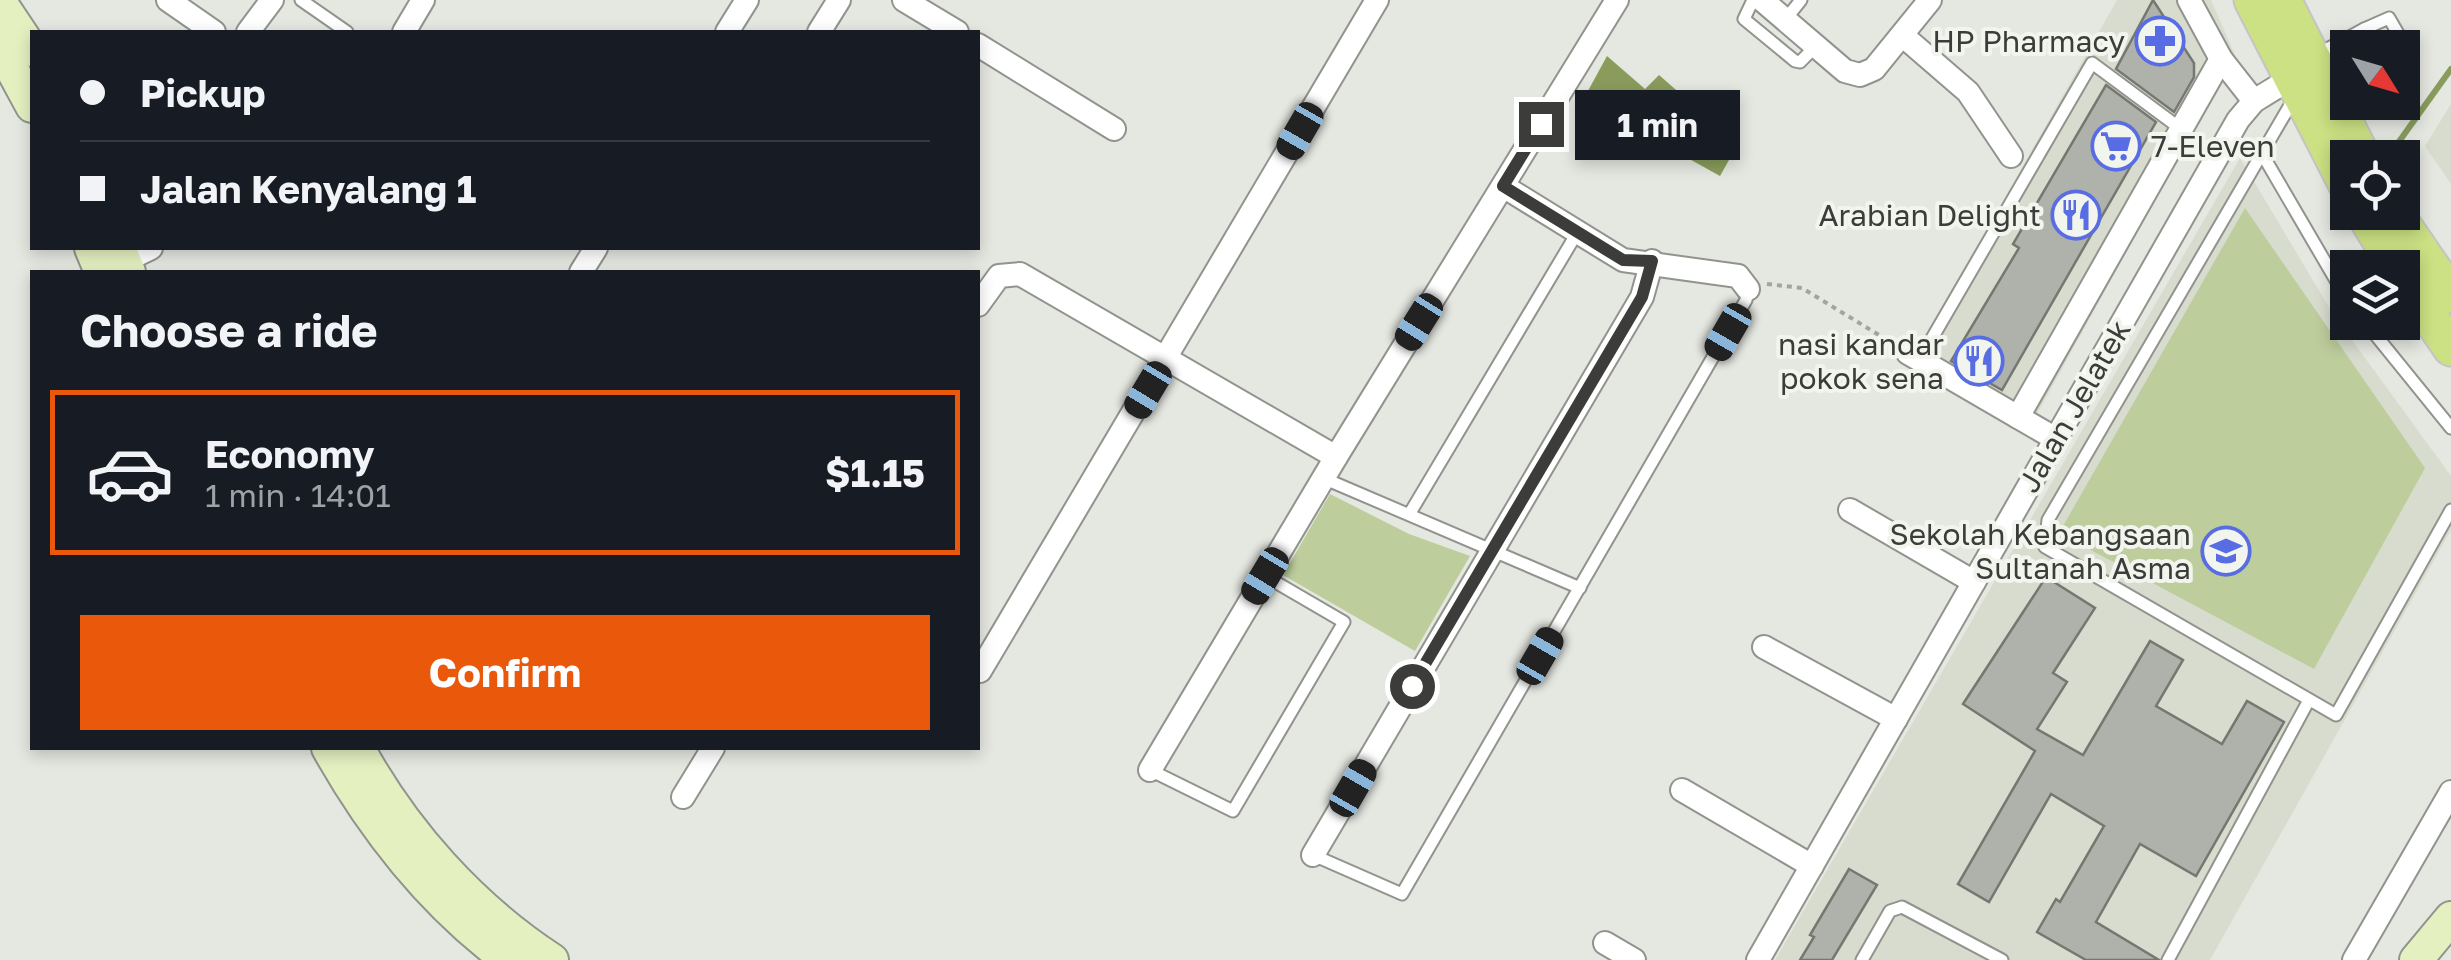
<!DOCTYPE html>
<meta charset="utf-8">
<style>
body{margin:0;font-family:"Golos Text",sans-serif;background:#242831;color:#f1f3f6;height:100vh;display:flex;flex-direction:column;font-size:38px;white-space:nowrap}
*{box-sizing:border-box;margin:0}
p{font-size:32px;color:#9ea1a6}
.icon{flex:none;width:55px;height:55px;fill:none;stroke:currentColor;stroke-width:2;stroke-linecap:round;stroke-linejoin:round}
.map{position:relative;flex:1;overflow:hidden}
.drawer{position:absolute;left:30px;top:270px;width:950px;height:480px;display:flex;flex-direction:column;background:#171b24;border-radius:0px;box-shadow:0 5px 15px #0003}
.drawer>*{flex:none}
.hud{position:absolute;left:30px;top:30px;width:950px;height:220px;border-radius:0px;box-shadow:0 5px 15px #0003;display:grid;align-content:center;height:220px;padding:0 50px;background:#171b24}
.needle{width:65px;rotate:127deg}
.buttons{position:absolute;left:2330px;top:30px;display:grid;gap:20px}
.buttons a{display:grid;place-items:center;width:90px;height:90px;border-radius:0px;background:#171b24;box-shadow:0 5px 15px #0003;font-size:50px}
.end{position:absolute;width:45px;height:45px;margin:-22px;border:12px solid #3c3d3a;background:#fff;box-shadow:0 0 0 5px #fff}
.from{border-radius:50%}
.bubble{position:absolute;height:70px;border-radius:0px;background:#171b24;box-shadow:0 5px 15px #0003;font-size:32px;font-weight:700;line-height:70px;text-align:center}
.car{position:absolute;width:30px;height:60px;margin:-30px -15px;border-radius:12px;box-shadow:0 0 8px 2px #0007;background:linear-gradient(#222 24%,#8ab4d8 0 40%,#222 0 76%,#8ab4d8 0 86%,#222 0)}
.hud b{display:flex;align-items:center;gap:35px;height:95px;font-size:38px}
.hud b+b{border-top:2px solid #363941}
.hud i{width:25px;height:25px;background:#f1f3f6}
ul{padding:0;list-style:none}
li{display:flex;align-items:center;gap:30px;height:165px;margin:0 20px 15px;padding:0 30px;border:5px solid transparent;border-radius:0px}
li div{flex:1}
li b{display:block;font-size:38px}
li em{font-style:normal;font-weight:700}
li.active{border-color:#ea580c}
li>.icon{width:90px;height:90px;stroke-width:1.5}
h2{padding:0 50px;font-size:45px;line-height:120px}
.action{display:flex;gap:20px;margin-top:auto;padding:20px 50px}
.action a{flex:1;height:115px;border-radius:0px;background:#ea580c;color:#fff;font-size:40px;font-weight:700;line-height:115px;text-align:center}
.map>svg:first-child{display:block}
.built{fill:#d7dccf}
.green{fill:#bdcd9c}
.water{fill:#899c5c}
.lines{fill:none;stroke-linecap:round;stroke-linejoin:round}
.stream{stroke:#899c5c;stroke-width:6}
.building{fill:#afb1ab;stroke:#757771;stroke-width:2.5}
.service-casing{stroke:#91938d;stroke-width:15}
.minor-casing{stroke:#91938d;stroke-width:26}
.secondary-casing{stroke:#91938d;stroke-width:36}
.primary-casing{stroke:#c4c5c4;stroke-width:39}
.path{stroke:#a2a49f;stroke-width:4;stroke-dasharray:5 5;stroke-linecap:butt}
.service{stroke:#fff;stroke-width:11}
.minor{stroke:#fff;stroke-width:22}
.secondary{stroke:#e5f0c1;stroke-width:32}
.primary{stroke:#cbe183;stroke-width:35}
.route{stroke:#3c3d3a;stroke-width:12}
.labels{text-anchor:middle;dominant-baseline:central;stroke-width:8;stroke-linejoin:round;paint-order:stroke}
.poi-label{font-size:30px;fill:#3c3d3a;stroke:#f2f4ee;text-anchor:end}
.street-label{font-size:30px;fill:#3c3d3a;stroke:#f2f4ee}
</style>
<div class="map">
<svg width="2451" height="960" viewBox="0 0 2451 960">
<rect width="100%" height="100%" fill="#e5e7e1"/>
<g class="built">
<polygon points="2117,0 2211,0 2235,55 2027,432 1912,362"/>
<polygon points="2451,104 2451,184 2425,146"/>
<polygon points="2240,158 2333,314 2451,476 2451,530 2210,960 1775,960"/>
</g>
<g class="green">
<polygon points="2245,208 2425,468 2314,669 2059,533"/>
<polygon points="1330,494 1409,534 1470,556 1415,651 1283,575"/>
</g>
<polygon class="water" points="1607,56 1645,89 1659,75 1738,144 1720,176 1583,100"/>
<g class="lines">
<polyline class="stream" points="2398,143 2451,69"/>
</g>
<g class="building">
<polygon points="2153,0 2194,63 2194,77 2174,112 2116,69"/>
<polygon points="2106,85 2156,122 2002,390 1951,361 2019,248 2013,244"/>
<polygon points="2046,577 2095,608 2053,673 2067,682 2037,729 2083,755 2150,641 2183,660 2156,706 2222,744 2247,701 2284,722 2196,876 2140,844 2096,922 2159,960 2086,960 2037,932 2056,899 2060,902 2104,826 2051,794 1989,902 1958,884 2035,751 1963,704"/>
<polygon points="1849,869 1877,885 1832,960 1800,960 1814,937 1810,935"/>
</g>
<g class="lines">
<g class="service-casing">
<g id="service">
<polyline points="301,0 347,32"/>
<polyline points="1753,0 1744,19 1795,61 1800,62 1815,47"/>
<polyline points="1785,20 1801,0"/>
<polyline points="2375,48 2364,29 2389,18 2411,56 2402,63"/>
<polyline points="2316,55 2364,29"/>
<polyline points="2296,95 2048,520 2045,547 2336,715 2451,510"/>
<polyline points="2261,152 2348,301"/>
<polyline points="2365,322 2451,428"/>
<polyline points="1920,359 2092,63 2181,129"/>
<polyline points="1323,478 1580,588"/>
<polyline points="1410,513 1577,233"/>
<polyline points="1150,770 1233,811 1344,622 1265,576"/>
<polyline points="1313,855 1402,894 1746,300 1748,289"/>
<polyline points="1862,960 1890,911 1902,907 2002,960"/>
<polyline points="2168,960 2309,700"/>
</g>
</g>
<g class="minor-casing">
<g id="minor">
<polyline points="168,0 214,32"/>
<polyline points="904,0 957,32"/>
<polyline points="1762,0 1845,71 1860,75 1874,69 1930,0"/>
<polyline points="2189,0 2221,59 2254,101"/>
<polyline points="248,32 272,0"/>
<polyline points="404,32 423,0"/>
<polyline points="727,32 747,0"/>
<polyline points="819,32 839,0"/>
<polyline points="1902,35 1968,92 2011,156"/>
<polyline points="978,45 1114,129"/>
<polyline points="1503,186 1623,260 1738,276 1748,289"/>
<polyline points="114,266 151,248"/>
<polyline points="581,272 596,248"/>
<polyline points="978,305 999,276 1020,274 1336,457"/>
<polyline points="1908,353 2018,417"/>
<polyline points="2056,439 2018,417 2221,59"/>
<polyline points="1850,510 1974,582"/>
<polyline points="1764,647 1896,719"/>
<polyline points="980,671 1377,0"/>
<polyline points="1150,770 1336,457 1617,0"/>
<polyline points="1682,790 1812,866"/>
<polyline points="683,797 713,748"/>
<polyline points="1313,855 1642,297 1652,261"/>
<polyline points="1605,943 1634,960"/>
<polyline points="1758,960 2238,120 2254,101 2290,79"/>
<polyline points="2354,960 2451,792"/>
</g>
</g>
<g class="secondary-casing">
<g id="secondary">
<polyline points="0,2 32,50"/>
<polyline points="0,47 32,106"/>
<polyline points="91,248 101,272"/>
<polyline points="119,248 129,272"/>
<path d="M328,748C374,830 431,903 508,960"/>
<path d="M358,748C404,832 471,907 552,960"/>
<polyline points="2416,960 2451,918"/>
</g>
</g>
<g class="primary-casing">
<g id="primary">
<polyline points="2252,0 2348,187"/>
<polyline points="2283,0 2363,158"/>
<polyline points="2363,212 2397,268"/>
<polyline points="2394,212 2451,295"/>
<polyline points="2402,276 2451,348"/>
</g>
</g>
<polyline class="path" points="1767,284 1802,288 1892,343"/>
<use href="#service" class="service"/>
<use href="#minor" class="minor"/>
<use href="#secondary" class="secondary"/>
<use href="#primary" class="primary"/>
</g>
<g class="lines">
<polyline class="route" points="1412,686 1642,297 1652,261 1623,260 1503,186 1541,124"/>
</g>
<defs>
<g id="pharmacy-ring" transform="scale(2.5)"><circle r="9.5" fill="#f2f4ee" stroke="#586ce3" stroke-width="1.5"/><path d="M-2-6h4v4h4v4h-4v4h-4v-4h-4v-4h4Z" fill="#586ce3"/></g>
<g id="supermarket-ring" transform="scale(2.5)"><circle r="9.5" fill="#f2f4ee" stroke="#586ce3" stroke-width="1.5"/><path d="M-6-5.5h2.5l.6 2H6L4.5 2H-2.5L-4.4-4H-6ZM-1.5 3.2a1.3 1.3 0 1 0 .1 0ZM3 3.2a1.3 1.3 0 1 0 .1 0Z" fill="#586ce3"/></g>
<g id="restaurant-ring" transform="scale(2.5)"><circle r="9.5" fill="#f2f4ee" stroke="#586ce3" stroke-width="1.5"/><path d="M-5-6h1v4h1v-4h1v4h1v-4h1v5L-1.5 .5V6h-2V.5L-5-1ZM5-6V6H3V1.5H1.5Q1.5-4 5-6Z" fill="#586ce3"/></g>
<g id="school-ring" transform="scale(2.5)"><circle r="9.5" fill="#f2f4ee" stroke="#586ce3" stroke-width="1.5"/><path d="M0-5L7-2L0 1L-7-2ZM-4 1L0 2.5L4 1V4Q0 6-4 4Z" fill="#586ce3"/></g>
</defs>
<g fill-rule="evenodd">
<use href="#pharmacy-ring" x="2160" y="41"/>
<use href="#supermarket-ring" x="2116" y="146"/>
<use href="#restaurant-ring" x="2076" y="215"/>
<use href="#restaurant-ring" x="1979" y="361"/>
<use href="#school-ring" x="2226" y="551"/>
</g>
<g class="labels">
<g class="poi-label">
<text x="2125" y="41">HP Pharmacy</text>
<text x="2151" y="146" text-anchor="start">7-Eleven</text>
<text x="2041" y="215">Arabian Delight</text>
<text x="1944" y="344">nasi kandar<tspan x="1944" dy="34">pokok sena</tspan></text>
<text x="2191" y="534">Sekolah Kebangsaan<tspan x="2191" dy="34">Sultanah Asma</tspan></text>
</g>
<g class="street-label">
<text transform="translate(2074 406) rotate(-60)">Jalan Jelatek</text>
</g>
</g>
</svg>
<div class="buttons">
<a><svg class="needle" viewBox="-14 -14 28 28"><path d="M0-13l5 13h-10z" fill="#e53935"/><path d="M0 13l5-13h-10z" fill="#9ea1a6"/></svg></a>
<a><svg class="icon" aria-label="locate" viewBox="0 0 24 24"><circle cx="12" cy="12" r="6"/><path d="M12 2v4M12 18v4M2 12h4M18 12h4"/></svg></a>
<a><svg class="icon" aria-label="layers" viewBox="0 0 24 24"><path d="M12 4l9 5-9 5-9-5zM3 14l9 5 9-5"/></svg></a>
</div>
<i class="end from" style="left:1412px;top:686px"></i>
<i class="end" style="left:1541px;top:124px"></i>
<div class="bubble" style="left:1575px;top:90px;width:165px">1 min</div>
<i class="car" style="left:1300px;top:131px;rotate:210deg"></i>
<i class="car" style="left:1419px;top:322px;rotate:212deg"></i>
<i class="car" style="left:1728px;top:332px;rotate:210deg"></i>
<i class="car" style="left:1148px;top:390px;rotate:211deg"></i>
<i class="car" style="left:1265px;top:576px;rotate:211deg"></i>
<i class="car" style="left:1540px;top:656px;rotate:30deg"></i>
<i class="car" style="left:1353px;top:788px;rotate:30deg"></i>
<div class="hud">
<b><i class="from"></i>Pickup</b>
<b><i></i>Jalan Kenyalang 1</b>
</div>
<section class="drawer">
<h2>Choose a ride</h2>
<ul>
<li class="active"><svg class="icon" aria-label="car" viewBox="0 0 24 24"><path d="M5 17H2v-5l4-1 3-4h7l3 4 3 1v5h-3M9 17h6M6 11h13"/><circle cx="7" cy="17" r="2"/><circle cx="17" cy="17" r="2"/></svg><div><b>Economy</b><p>1 min · 14:01</p></div><em>$1.15</em></li>
</ul>
<div class="action"><a>Confirm</a></div>
</section>
</div>
